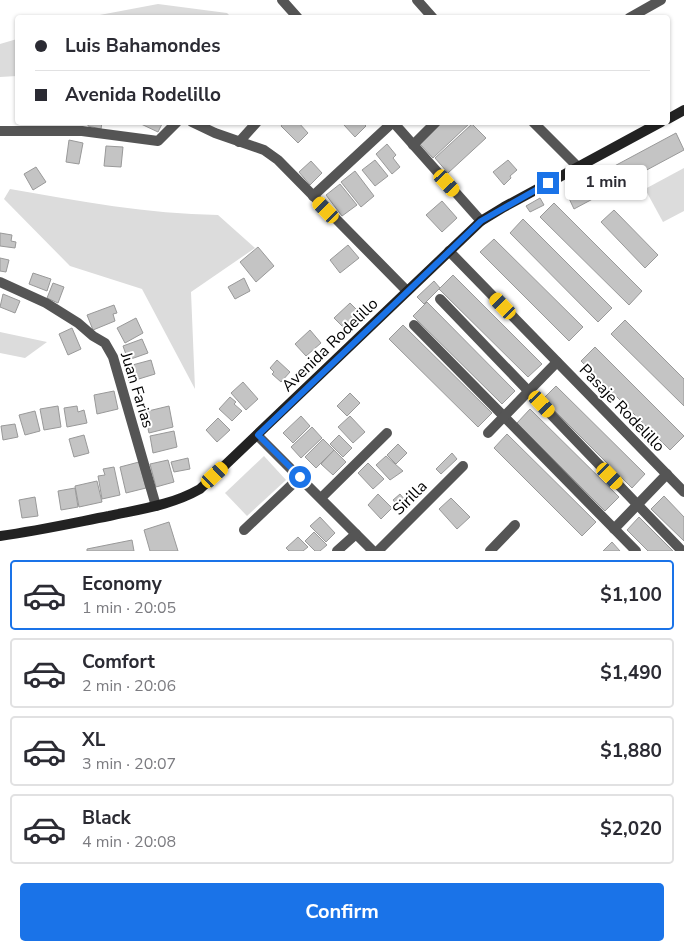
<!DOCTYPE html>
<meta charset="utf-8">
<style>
body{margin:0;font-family:"Nunito Sans",sans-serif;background:#f2f2f3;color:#2b2b33;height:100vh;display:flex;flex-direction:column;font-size:19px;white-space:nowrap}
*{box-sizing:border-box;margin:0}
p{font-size:16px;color:#7c7c81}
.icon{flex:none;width:28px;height:28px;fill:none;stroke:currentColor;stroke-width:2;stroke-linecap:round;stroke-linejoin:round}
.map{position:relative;height:551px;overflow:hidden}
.details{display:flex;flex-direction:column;background:#fff;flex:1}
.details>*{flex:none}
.hud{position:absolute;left:15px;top:15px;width:655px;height:110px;border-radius:5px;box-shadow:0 1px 4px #0004;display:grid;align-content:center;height:110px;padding:0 20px;background:#fff}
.end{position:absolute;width:22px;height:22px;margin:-11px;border:6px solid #1a73e8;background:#fff;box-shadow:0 0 0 2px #fff}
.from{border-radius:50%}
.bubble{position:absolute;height:35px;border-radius:5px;background:#fff;box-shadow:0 1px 4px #0004;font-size:16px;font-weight:700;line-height:35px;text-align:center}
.car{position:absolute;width:15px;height:30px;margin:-15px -8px;border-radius:6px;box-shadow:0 0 4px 1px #0007;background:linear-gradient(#f5c518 24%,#345 0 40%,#f5c518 0 76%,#345 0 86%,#f5c518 0)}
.hud b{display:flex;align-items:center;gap:18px;height:48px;font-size:19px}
.hud b+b{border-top:1px solid #e1e1e2}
.hud i{width:12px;height:12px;background:#2b2b33}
ul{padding:9px 0 0;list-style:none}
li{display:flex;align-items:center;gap:15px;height:70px;margin:0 10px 8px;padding:0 10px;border:2px solid #e1e1e2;border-radius:5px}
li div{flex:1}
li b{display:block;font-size:19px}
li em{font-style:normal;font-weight:700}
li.selected{border-color:#1a73e8}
li>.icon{width:45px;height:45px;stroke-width:1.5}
.primary-button{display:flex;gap:10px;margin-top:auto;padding:10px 20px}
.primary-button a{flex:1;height:58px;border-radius:5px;background:#1a73e8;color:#fff;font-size:20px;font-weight:700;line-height:58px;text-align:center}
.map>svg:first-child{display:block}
.green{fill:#dcdcdc}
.building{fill:#c4c4c4;stroke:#999}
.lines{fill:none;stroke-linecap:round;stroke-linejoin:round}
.street{stroke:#555;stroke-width:10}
.secondary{stroke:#222;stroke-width:10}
.route{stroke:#1a73e8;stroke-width:6}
.labels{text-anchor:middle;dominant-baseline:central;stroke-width:4;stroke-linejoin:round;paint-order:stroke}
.street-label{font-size:16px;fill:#000;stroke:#fff}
</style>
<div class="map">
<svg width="684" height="551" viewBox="0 0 684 551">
<rect width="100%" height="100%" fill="#fff"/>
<g class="green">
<polygon points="158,4 227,13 231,17 89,17"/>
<polygon points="17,39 17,76 0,77 0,44"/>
<polygon points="684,168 684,211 663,222 645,189"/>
<path d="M10,189C79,201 148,214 218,215L255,248L191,292L195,389L142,289L70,266L4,199Z"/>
<polygon points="0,332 47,342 25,358 0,353"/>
<polygon points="264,456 286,480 247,516 225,493"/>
</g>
<g class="building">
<polygon points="88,122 102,122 101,129 88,126"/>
<polygon points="142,122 163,122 158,132 141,124"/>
<polygon points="284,122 298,122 308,133 298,143 281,126"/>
<polygon points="347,122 362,122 366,126 355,137 344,125"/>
<polygon points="441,122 470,123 433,158 419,143"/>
<polygon points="472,124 486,138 448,173 435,158"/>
<polygon points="676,133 684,150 574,209 566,192"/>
<polygon points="69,140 83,143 79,164 66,162"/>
<polygon points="387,144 396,155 393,158 400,167 392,174 376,154"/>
<polygon points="106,146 123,147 121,167 104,166"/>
<polygon points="375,160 388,176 375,186 362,170"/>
<polygon points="508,160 517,170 510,176 511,178 504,185 493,172"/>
<polygon points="311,161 322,173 310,185 299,172"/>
<polygon points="36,167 46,182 33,190 24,174"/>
<polygon points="355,171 374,196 361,207 341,182"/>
<polygon points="340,184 357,205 342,216 326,195"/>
<polygon points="540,198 544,205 530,212 526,206"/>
<polygon points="442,201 457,218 442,232 426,215"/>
<polygon points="554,203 642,291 629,305 540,217"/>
<polygon points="614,210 658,255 645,268 601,222"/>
<polygon points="523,219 612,308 598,322 510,233"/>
<polygon points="0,233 12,235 11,241 16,242 15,248 0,246"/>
<polygon points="494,239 583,327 569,341 480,252"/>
<polygon points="348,245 359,258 340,273 330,260"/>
<polygon points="258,247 274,266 256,282 240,262"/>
<polygon points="0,258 9,260 6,272 0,271"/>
<polygon points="33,273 51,279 47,291 29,284"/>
<polygon points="453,275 542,364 528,377 439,289"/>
<polygon points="244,278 250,291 235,299 228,287"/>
<polygon points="434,281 440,288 424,304 417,297"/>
<polygon points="53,283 64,287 58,303 47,298"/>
<polygon points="3,294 20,301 15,313 0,307"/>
<polygon points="427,302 515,391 502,404 413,316"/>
<polygon points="350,303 360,313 344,328 334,318"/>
<polygon points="114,305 117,313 113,314 115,321 93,330 87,315"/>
<polygon points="136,318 143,333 125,343 117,328"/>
<polygon points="625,320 684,379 684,406 611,334"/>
<polygon points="403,325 492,413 478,427 389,339"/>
<polygon points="72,328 81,349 68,355 59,334"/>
<polygon points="310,330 321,343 306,356 295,344"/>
<polygon points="142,339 148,353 128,360 123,346"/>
<polygon points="595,347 684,436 670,450 581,361"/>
<polygon points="151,360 155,374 129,382 125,367"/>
<polygon points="277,360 290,372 281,382 272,374 274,372 270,368"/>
<polygon points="243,382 258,399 246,410 231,393"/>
<polygon points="556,386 645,474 632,488 543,399"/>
<polygon points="114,391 118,409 97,414 94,395"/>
<polygon points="350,393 360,403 347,416 337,406"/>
<polygon points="230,397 236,402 234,404 242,411 232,421 219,409"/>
<polygon points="58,406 61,427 44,430 40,409"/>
<polygon points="77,406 78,412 84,410 87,423 67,427 64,408"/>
<polygon points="169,406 173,427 149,433 144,412"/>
<polygon points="530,409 619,497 605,511 517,423"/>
<polygon points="35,411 40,431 25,435 19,415"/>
<polygon points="301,416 310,426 293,443 283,433"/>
<polygon points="350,416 365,432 353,443 338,427"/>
<polygon points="218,418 230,430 217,442 206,430"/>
<polygon points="15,424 18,437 3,440 1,426"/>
<polygon points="312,427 322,438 301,458 291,447"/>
<polygon points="174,431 177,447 153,453 150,436"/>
<polygon points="507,434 596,522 582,536 494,448"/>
<polygon points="84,435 89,453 74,457 69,439"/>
<polygon points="339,435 352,448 343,457 330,444"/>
<polygon points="323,439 334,450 316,468 305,457"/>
<polygon points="398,444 407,453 396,464 387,455"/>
<polygon points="334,450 346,462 333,475 321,464"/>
<polygon points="452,453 457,459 441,474 436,469"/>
<polygon points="386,456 403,471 390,480 376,465"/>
<polygon points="188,458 190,469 174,472 171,462"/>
<polygon points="168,460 174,482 156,487 150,464"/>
<polygon points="139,462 146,488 126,493 120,467"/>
<polygon points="368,463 384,479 373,489 358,473"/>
<polygon points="114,467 120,495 102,499 98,476 105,475 103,469"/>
<polygon points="97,481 102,502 79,507 75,486"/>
<polygon points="75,488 78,507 61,510 58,491"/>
<polygon points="378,494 392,508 381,519 368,505"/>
<polygon points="400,494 410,506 403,512 393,500"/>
<polygon points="664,496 684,517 684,541 651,509"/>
<polygon points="35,497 38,516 22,518 19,500"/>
<polygon points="451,498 470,517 457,529 439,509"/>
<polygon points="320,517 335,533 326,542 310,526"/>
<polygon points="639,517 673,551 648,551 627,530"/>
<polygon points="169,522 178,551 150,551 144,530"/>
<polygon points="314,532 327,545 320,551 315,551 305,541"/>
<polygon points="298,537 308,547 303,551 289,551 286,548"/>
<polygon points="132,540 134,551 87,551 87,549"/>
<polygon points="612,542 620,551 603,551"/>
</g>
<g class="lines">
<g class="street">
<polyline points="282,0 298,18"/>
<polyline points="417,0 433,18"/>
<polyline points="629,18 661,0"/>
<polyline points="192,122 215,133 264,150 278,160 407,291"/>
<polyline points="393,122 481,221"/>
<polyline points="533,122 578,167"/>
<polyline points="0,131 82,131 158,141 177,122"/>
<polyline points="239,142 257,122"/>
<polyline points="413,145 436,122"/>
<polyline points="313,196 393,122"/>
<polyline points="449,251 684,492"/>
<polyline points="0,282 46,303 78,323 93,336 105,343 113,357 156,506"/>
<polyline points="440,299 682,551"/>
<polyline points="414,325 636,551"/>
<polyline points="488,433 557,362"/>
<polyline points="257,435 373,551"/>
<polyline points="321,498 387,433"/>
<polyline points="614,529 667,474"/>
<polyline points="244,530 300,477"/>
<polyline points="337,551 356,534"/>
<polyline points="378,551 463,466"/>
<polyline points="490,551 515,525"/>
</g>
<g class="secondary">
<polyline points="668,119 684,110"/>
<path d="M0,536C37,531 73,523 109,516C141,509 172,505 200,489L481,221L504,207L661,122"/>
</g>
</g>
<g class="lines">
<polyline class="route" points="300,477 258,435 481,221 548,183"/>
</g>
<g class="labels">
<g class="street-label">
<text transform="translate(330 345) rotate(-44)">Avenida Rodelillo</text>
<text transform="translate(137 390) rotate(73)">Juan Farias</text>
<text transform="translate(622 408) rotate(46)">Pasaje Rodelillo</text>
<text transform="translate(410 498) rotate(-45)">Sirilla</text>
</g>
</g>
</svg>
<i class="end from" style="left:300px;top:477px"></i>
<i class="end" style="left:548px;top:183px"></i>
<div class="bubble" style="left:565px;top:165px;width:82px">1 min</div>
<i class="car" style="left:447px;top:183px;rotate:138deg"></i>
<i class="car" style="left:326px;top:210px;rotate:316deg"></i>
<i class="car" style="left:503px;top:306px;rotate:316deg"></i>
<i class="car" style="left:542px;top:404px;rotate:137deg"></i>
<i class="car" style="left:215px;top:475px;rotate:47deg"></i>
<i class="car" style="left:610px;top:476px;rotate:136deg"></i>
<div class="hud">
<b><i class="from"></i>Luis Bahamondes</b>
<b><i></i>Avenida Rodelillo</b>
</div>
</div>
<section class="details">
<ul>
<li class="selected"><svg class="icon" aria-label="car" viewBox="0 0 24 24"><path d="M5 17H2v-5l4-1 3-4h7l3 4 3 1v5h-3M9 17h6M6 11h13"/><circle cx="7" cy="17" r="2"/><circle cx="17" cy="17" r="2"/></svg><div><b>Economy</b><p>1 min · 20:05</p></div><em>$1,100</em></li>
<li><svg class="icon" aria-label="car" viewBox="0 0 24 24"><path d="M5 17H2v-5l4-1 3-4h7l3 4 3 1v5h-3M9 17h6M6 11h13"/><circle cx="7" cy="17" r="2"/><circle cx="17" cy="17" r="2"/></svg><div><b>Comfort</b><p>2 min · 20:06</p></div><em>$1,490</em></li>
<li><svg class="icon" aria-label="car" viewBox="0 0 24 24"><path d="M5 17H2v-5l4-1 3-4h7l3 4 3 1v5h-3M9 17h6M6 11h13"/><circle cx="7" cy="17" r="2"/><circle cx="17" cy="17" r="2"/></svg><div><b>XL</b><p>3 min · 20:07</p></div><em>$1,880</em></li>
<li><svg class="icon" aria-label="car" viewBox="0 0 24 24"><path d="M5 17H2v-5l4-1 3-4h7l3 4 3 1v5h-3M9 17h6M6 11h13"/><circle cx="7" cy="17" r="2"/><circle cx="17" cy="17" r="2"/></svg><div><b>Black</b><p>4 min · 20:08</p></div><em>$2,020</em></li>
</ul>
<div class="primary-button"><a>Confirm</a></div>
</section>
